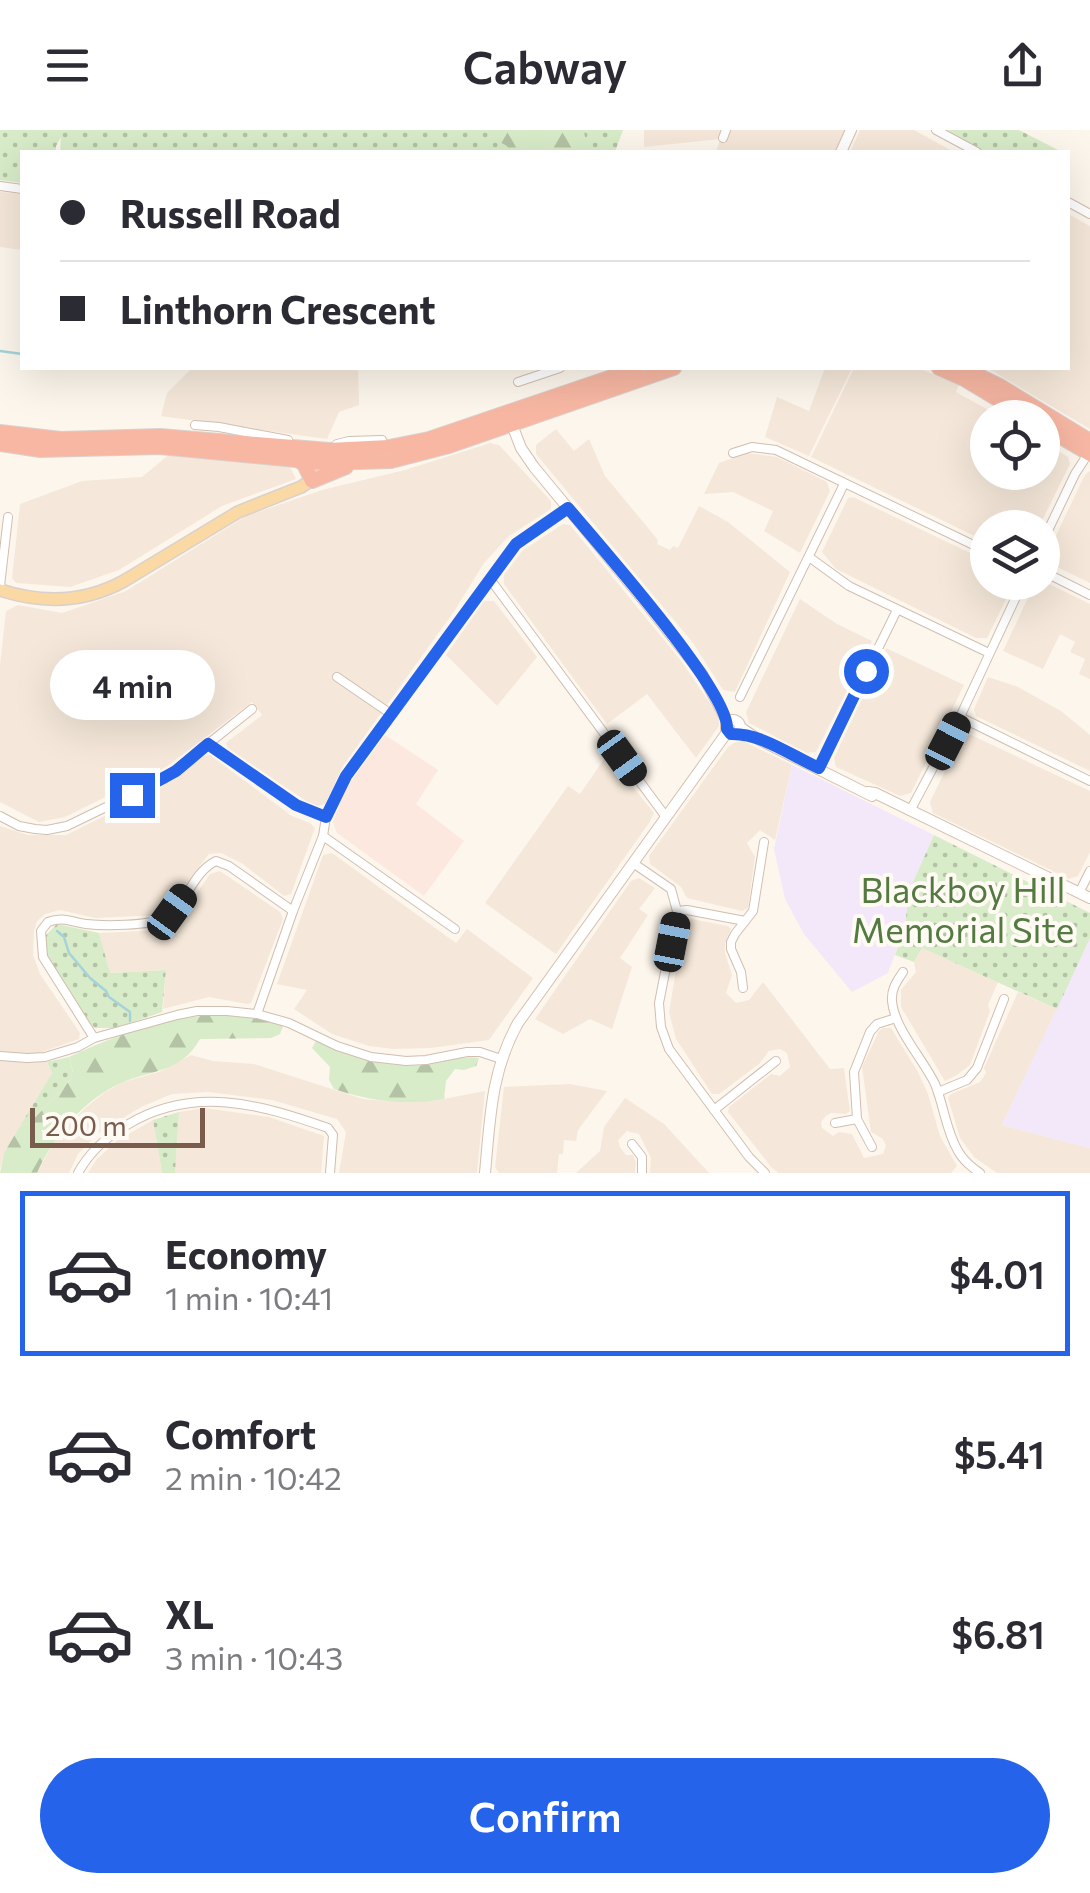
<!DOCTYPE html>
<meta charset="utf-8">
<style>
body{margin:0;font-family:Commissioner,sans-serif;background:#f2f2f3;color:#2b2b33;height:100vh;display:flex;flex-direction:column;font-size:38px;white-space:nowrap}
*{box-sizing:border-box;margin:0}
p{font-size:32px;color:#7c7c81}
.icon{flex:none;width:55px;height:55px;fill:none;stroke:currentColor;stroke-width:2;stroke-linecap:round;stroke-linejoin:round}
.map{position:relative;height:1043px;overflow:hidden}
.sheet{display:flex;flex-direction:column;background:#fff;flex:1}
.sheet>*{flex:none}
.hud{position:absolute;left:20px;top:20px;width:1050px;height:220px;border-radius:0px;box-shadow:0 10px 40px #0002;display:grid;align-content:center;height:220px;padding:0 40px;background:#fff}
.fabs{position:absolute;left:970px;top:270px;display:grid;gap:20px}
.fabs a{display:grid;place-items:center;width:90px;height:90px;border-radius:50%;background:#fff;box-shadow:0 10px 40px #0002;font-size:50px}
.scale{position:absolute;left:30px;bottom:25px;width:175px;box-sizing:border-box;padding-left:10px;border:5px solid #7a5c4d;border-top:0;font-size:28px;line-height:35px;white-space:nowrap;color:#7a5c4d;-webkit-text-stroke:8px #fffaf3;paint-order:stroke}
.end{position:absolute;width:45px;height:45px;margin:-22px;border:12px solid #2563eb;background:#fff;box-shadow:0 0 0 5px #fff}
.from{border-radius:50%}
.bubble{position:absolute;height:70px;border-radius:35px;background:#fff;box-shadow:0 10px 40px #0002;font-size:32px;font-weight:600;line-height:70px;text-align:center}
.car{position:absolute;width:30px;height:60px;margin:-30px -15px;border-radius:12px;box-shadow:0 0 8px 2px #0007;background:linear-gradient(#222 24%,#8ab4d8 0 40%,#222 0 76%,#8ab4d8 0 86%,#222 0)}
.hud b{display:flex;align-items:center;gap:35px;height:95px;font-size:38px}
.hud b+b{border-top:2px solid #e1e1e2}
.hud i{width:25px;height:25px;background:#2b2b33}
ul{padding:18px 0 0;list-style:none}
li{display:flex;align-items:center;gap:30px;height:165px;margin:0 20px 15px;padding:0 20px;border:5px solid transparent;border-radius:0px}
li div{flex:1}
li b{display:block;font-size:38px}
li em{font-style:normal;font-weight:600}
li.selected{border-color:#2563eb}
li>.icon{width:90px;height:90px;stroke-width:1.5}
.action{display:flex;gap:20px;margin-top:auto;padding:20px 40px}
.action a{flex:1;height:115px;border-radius:60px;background:#2563eb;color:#fff;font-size:40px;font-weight:600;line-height:115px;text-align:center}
header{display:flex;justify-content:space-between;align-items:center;height:130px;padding:0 40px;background:#fff;font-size:45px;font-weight:600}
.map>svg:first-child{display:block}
.residential{fill:#f5e8da}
.commercial{fill:#fde8e0}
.education{fill:#f3e8fa}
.grass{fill:url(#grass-dots)}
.forest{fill:url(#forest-firs)}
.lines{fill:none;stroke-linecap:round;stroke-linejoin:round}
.stream{stroke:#a5d3da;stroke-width:2.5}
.street-casing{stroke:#d1beb0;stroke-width:10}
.secondary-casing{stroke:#d6c0b0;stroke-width:12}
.primary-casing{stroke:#dad1cd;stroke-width:14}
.highway-casing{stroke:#dad1cd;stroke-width:16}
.street{stroke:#fff;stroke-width:8}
.secondary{stroke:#fff;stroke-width:10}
.primary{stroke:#fbd9a5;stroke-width:11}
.highway{stroke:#f7b7a3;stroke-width:14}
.route{stroke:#2563eb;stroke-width:12}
.labels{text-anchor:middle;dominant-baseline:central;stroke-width:8;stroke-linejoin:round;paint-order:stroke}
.park-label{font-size:35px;fill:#537a41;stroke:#fffaf3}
</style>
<header><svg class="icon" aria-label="menu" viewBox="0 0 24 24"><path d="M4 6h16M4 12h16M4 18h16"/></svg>Cabway<svg class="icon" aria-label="share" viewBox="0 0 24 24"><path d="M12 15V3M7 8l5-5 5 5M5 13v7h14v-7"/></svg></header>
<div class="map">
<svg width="1090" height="1043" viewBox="0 0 1090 1043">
<defs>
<pattern id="grass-dots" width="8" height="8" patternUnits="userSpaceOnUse" patternTransform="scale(2.5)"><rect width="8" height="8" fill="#d8ecc9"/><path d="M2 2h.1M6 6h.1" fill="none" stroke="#b4c2a5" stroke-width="1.8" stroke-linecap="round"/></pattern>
<pattern id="forest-firs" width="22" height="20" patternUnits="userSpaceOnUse" patternTransform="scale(2.5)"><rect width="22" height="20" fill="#d8ecc9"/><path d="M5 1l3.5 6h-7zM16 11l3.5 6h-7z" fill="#b4c2a5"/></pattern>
</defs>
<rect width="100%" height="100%" fill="#fdf6ec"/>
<g class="residential">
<polygon points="644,0 847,0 836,22 716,22 720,9 644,17"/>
<polygon points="860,0 914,0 954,22 850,22"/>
<polygon points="0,62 22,64 22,120 0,117"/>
<polygon points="1068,84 1090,96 1090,299 987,238 1068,238"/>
<polygon points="237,238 358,238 359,275 339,282 327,309 161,286 167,263 190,240"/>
<polygon points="825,238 852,238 809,326 765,307 777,267 809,281"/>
<polygon points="854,238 918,238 959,255 956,262 1001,287 988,288 988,342 1042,342 1043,312 1068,327 1070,334 1039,397 988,398 987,412 811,327"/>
<polygon points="556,299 574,321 589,309 605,346 658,410 657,414 670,420 673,416 678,418 699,376 728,392 790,442 735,562 723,560 693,513 536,324 536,315"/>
<polygon points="490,313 499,315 551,371 551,379 509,406 484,433 455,480 343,636 325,674 318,676 306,671 228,618 226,613 262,585 252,572 166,637 65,687 39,692 0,672 0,535 6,481 18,475 62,483 126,461 246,386 322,360 405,340"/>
<polygon points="171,323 290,337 296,349 222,376 119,440 70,457 16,453 12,448 20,374 82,351 142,347"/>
<polygon points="747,323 777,327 827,352 830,361 800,423 764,401 773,381 733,362 704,364 719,333"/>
<polygon points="1090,341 1090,453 1049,433 1046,426 1085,345"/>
<polygon points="853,367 987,431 988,452 1014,453 987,508 976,508 836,439 822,422 848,368"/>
<polygon points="563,394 570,395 682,532 719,587 719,596 696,628 647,564 607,594 504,454 504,445 522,421"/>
<polygon points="1043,451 1090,474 1090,549 1079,544 1085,529 1070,522 1075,512 1060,504 1043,539 1003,521 1035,453"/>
<polygon points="800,469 837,494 872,511 816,622 807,623 749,593 746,582"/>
<polygon points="484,471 494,471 537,527 497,576 446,525"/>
<polygon points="886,518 964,555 911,663 900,666 836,637 834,628"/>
<polygon points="988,547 1018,557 1061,581 1090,605 1090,641 976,586 974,579"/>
<polygon points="971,605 1090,661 1090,722 1078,746 1069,749 933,683 930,672 962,606"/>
<polygon points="743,611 792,635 775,710 760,700 747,713 755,727 748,778 742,781 687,768 681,757 650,734 649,726 728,617 734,613"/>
<polygon points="210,625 292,686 310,693 315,698 291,764 284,766 243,734 221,723 209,724 162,785 95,788 60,780 45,784 37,791 34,801 33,825 40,844 80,903 79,909 42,922 52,943 4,1023 0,1039 0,696 28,705 66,705 159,659 203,626"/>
<polygon points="607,625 654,683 649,693 556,824 485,773 568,656 580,664"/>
<polygon points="332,723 456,813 467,799 533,848 489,910 431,918 393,919 369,916 332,904 294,879 307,860 277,854 323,725"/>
<polygon points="220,741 280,782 283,789 251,873 247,874 209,867 163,879 166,840 109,843 99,803 164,800 182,785 210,744"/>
<polygon points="639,748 655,758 639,779 648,785 620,828 632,837 612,899 590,889 563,904 535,889 631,751"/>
<polygon points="692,789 728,796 731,799 725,813 725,823 732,845 726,863 736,873 749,870 763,852 830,939 844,938 850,981 846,984 831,983 826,986 821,992 822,998 833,1006 839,1002 852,1004 864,1028 883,1024 886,1016 883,1009 871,1002 862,937 879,901 883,898 891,898 918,942 928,964 940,1006 957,1036 951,1043 779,1043 772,1038 728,982 729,977 771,944 780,946 790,937 787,923 780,919 769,921 759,934 719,964 712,964 676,909 669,882 684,792"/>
<polygon points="922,818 998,852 988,875 990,881 970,935 957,945 945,951 901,877 901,860 916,842 914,832"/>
<polygon points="1018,862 1057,879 1002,995 1090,1018 1090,1043 997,1043 974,1027 960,1008 948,968 951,964 980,952 986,943 984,938"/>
<polygon points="191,925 213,931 254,934 363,969 387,971 433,971 485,961 477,1043 339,1043 346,1002 337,989 272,970 208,962 172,964 141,977 97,1004 78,1024 69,1043 37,1043 55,1010 84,979 105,962 123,952 159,942"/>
<polygon points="570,954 607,961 578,1000 576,1011 564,1010 563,1024 559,1024 557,1043 499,1043 495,1037 504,957"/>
<polygon points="625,968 664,994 709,1043 650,1043 651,1028 639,1004 627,1001 618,1010 620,1017 626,1025 633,1025 636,1033 635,1043 576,1043 600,1021 604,997"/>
<polygon points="204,978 269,987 324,1006 321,1043 175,1043 179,982"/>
<polygon points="153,990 162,1043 88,1043 97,1029 118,1010"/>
</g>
<polygon class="commercial" points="385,605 438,640 416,674 464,711 424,766 337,703 333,692 347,657"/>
<g class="education">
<polygon points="792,635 934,705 909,761 905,797 888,843 852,862 804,804 785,769 774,719"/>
<polygon points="1090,808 1090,1018 1002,995"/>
</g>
<g class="grass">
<polygon points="0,0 623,0 615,22 60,22 61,7 56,16 56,22 22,22 22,53 0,50"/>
<polygon points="946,0 1019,0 1062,22 984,22"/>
<polygon points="934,705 1090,783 1090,808 1057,879 922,818 914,832 895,825 905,797 909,761"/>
<polygon points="57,794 99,803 110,843 166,840 162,882 116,898 95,898 88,891 48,829 44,807"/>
<polygon points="69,927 73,943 70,950 31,992 20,996 52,943 47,932"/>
<polygon points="179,982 175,1043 162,1043 153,990"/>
</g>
<g class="forest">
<polygon points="510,0 594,0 593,2 584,2 588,22 521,22 518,19 516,22 511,22 507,16 498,11 501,3"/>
<path d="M227,884L274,892L283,896L280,904L271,908L200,909C181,943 153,939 121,953C84,969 53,1007 37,1043H0L4,1023L20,996L31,992L70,950L73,942L69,927C118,904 172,885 227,884Z"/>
<path d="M317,909C352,928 392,940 432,934C448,931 463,925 479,928L476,936L464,940L455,939L446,951L444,969C407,976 369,971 334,959L329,950L330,937L312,918Z"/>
</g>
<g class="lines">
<g class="stream">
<polyline points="0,221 22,224"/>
<polyline points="57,801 64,807 69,823 90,848 106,861 109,867 130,882 130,891"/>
</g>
<g class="street-casing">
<g id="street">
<polyline points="936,0 977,22"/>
<polyline points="723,8 726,0"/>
<polyline points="0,56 22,59"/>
<polyline points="1068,72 1090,84"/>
<polyline points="518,252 560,238"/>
<polyline points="195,295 219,297 288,310"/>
<polyline points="337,314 349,311 382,310"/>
<polyline points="733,323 752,317 776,320 988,422"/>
<polyline points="1042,413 1075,344 1088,324"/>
<polyline points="809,427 849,456 989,523"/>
<polyline points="1042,441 1090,465"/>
<polyline points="490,449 666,687"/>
<polyline points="0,456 8,387"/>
<polyline points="337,547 391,584"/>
<polyline points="740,567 844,354"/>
<polyline points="960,587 1090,651"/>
<polyline points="208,614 296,675 326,687"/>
<polyline points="819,638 897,480"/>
<polyline points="910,681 960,587 1023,452"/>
<polyline points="0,686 19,696 35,699 47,700 67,696 164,649 252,579"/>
<polyline points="323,706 455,799"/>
<polyline points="633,733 671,759 677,781 659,873 661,897 669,919 749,1027 765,1043"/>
<polyline points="1079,763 1090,741"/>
<polyline points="677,781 687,780 745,791"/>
<path d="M903,842C897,851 891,859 892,871C894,898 923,929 935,954C944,976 946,1001 958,1021C963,1030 971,1037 980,1043"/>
<polyline points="743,858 741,842 731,819 731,812 735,804 753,781 764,712"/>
<polyline points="257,884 293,781 323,706 326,687 346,646 516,414 568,378"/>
<path d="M94,908L43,827L41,801L48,792C63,786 71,792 86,794C103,796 149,796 164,788C187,776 191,743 216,731L229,736L293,781"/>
<polyline points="0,926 27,928 45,927 78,917 94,908 177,885 197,881 227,881 257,884 289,893 337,916 371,927 406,931 426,930 467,922 480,922 501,929"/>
<polyline points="938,962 967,950 977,938 1004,869"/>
<polyline points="714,980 776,931"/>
<polyline points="835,993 857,989"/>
<polyline points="632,1014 642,1027 642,1043"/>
<polyline points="872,1017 857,989 854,942 870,902 877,894 896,888"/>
<path d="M78,1043C90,1021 106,1007 127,995C193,955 260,974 328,998L333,1005L330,1043"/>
</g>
</g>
<g class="secondary-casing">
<g id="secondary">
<polyline points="841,22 851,0"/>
<polyline points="511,292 521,318 534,337 646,473 702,544 728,593"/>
<circle cx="733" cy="597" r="7"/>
<polyline points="740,597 756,608 872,666"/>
<polyline points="868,662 875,663 1090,768"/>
<path d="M485,1043C490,989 491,941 518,893L728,601"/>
</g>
</g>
<g class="primary-casing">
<path id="primary" d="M0,460C43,474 84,473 124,451L238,382L301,357L318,346"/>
</g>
<g class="highway-casing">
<g id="highway">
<polyline points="939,238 964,249 1029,288"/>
<polyline points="963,238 1000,256 1090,311"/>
<polyline points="1042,296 1090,324"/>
<polyline points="0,302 61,309 160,306 329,320 389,317 429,309 638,238"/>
<polyline points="0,314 40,320 160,317 327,333 391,331 449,316 674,238"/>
<polyline points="299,331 304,334 312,351 346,337"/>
</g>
</g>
<use href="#street" class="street"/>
<use href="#secondary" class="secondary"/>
<use href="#primary" class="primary"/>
<use href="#highway" class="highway"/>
</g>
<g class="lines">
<path class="route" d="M132,665L176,641L208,614L296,675L326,687L346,646L516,414L568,378C598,414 730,562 727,599L731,604C761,603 792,626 819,638L866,541"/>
</g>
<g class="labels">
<g class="park-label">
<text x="963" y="758">Blackboy Hill<tspan x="963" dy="40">Memorial Site</tspan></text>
</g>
</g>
</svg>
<div class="fabs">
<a><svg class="icon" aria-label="locate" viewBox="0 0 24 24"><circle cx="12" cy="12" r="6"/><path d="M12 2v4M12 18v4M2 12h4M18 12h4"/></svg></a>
<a><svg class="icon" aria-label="layers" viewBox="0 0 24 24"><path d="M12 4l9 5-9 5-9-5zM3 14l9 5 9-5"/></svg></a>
</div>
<div class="scale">200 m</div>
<i class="end from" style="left:866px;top:541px"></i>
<i class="end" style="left:132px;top:665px"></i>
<div class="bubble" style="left:50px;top:520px;width:165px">4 min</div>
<i class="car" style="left:948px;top:611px;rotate:27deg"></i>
<i class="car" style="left:622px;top:628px;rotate:144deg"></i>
<i class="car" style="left:172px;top:782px;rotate:36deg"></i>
<i class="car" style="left:672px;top:812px;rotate:11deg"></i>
<div class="hud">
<b><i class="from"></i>Russell Road</b>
<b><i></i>Linthorn Crescent</b>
</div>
</div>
<section class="sheet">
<ul>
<li class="selected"><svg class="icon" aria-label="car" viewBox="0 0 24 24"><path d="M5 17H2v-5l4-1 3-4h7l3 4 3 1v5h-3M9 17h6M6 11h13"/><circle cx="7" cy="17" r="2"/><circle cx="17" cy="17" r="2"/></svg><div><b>Economy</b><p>1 min · 10:41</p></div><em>$4.01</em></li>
<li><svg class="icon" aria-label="car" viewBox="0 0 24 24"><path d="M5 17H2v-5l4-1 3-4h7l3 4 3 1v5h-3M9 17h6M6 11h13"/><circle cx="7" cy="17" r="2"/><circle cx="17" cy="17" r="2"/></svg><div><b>Comfort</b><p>2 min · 10:42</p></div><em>$5.41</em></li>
<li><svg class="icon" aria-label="car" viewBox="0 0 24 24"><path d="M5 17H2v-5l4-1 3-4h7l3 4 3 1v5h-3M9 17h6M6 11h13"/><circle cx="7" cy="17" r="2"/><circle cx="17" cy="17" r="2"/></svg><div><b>XL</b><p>3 min · 10:43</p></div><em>$6.81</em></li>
</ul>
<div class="action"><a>Confirm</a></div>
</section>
